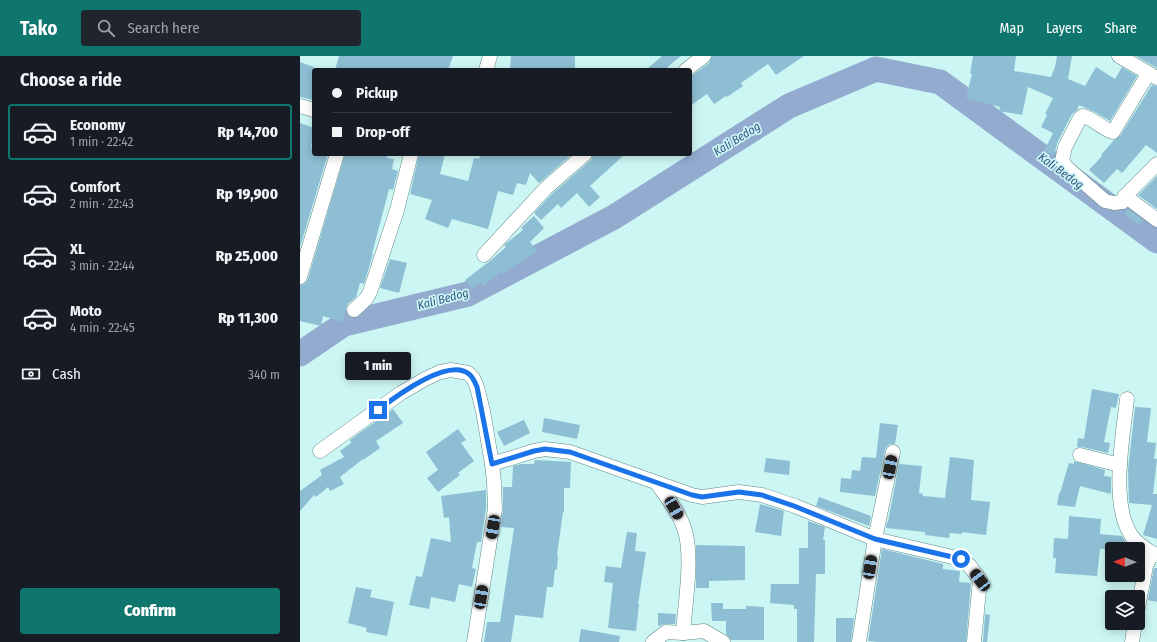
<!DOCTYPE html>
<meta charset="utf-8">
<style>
body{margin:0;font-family:"Fira Sans Condensed",sans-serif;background:#20242c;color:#f1f3f6;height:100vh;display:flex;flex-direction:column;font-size:15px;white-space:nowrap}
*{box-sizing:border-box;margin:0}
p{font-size:13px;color:#9ea1a6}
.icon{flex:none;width:22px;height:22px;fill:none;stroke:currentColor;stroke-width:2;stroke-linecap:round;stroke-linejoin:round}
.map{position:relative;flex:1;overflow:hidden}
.side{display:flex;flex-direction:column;background:#171b24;width:300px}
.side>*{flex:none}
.banner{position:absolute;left:12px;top:12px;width:380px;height:88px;border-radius:4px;box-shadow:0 2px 10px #0003;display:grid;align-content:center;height:88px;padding:0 20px;background:#171b24}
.needle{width:26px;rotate:271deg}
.controls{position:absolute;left:805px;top:486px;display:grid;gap:8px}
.controls a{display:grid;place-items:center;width:40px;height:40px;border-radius:4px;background:#171b24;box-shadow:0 2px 10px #0003;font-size:20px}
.end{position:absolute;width:18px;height:18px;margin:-9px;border:5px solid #1a73e8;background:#fff;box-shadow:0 0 0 2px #fff}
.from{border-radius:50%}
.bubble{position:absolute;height:28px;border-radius:4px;background:#171b24;box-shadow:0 2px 10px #0003;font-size:13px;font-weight:800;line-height:28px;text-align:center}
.car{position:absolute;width:12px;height:24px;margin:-12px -6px;border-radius:5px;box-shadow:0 0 3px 1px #0007;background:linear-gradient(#222 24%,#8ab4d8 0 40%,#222 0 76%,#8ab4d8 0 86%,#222 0)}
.banner b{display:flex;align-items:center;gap:14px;height:38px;font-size:15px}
.banner b+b{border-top:1px solid #363941}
.banner i{width:10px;height:10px;background:#f1f3f6}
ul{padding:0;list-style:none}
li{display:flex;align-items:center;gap:12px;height:56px;margin:0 8px 6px;padding:0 12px;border:2px solid transparent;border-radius:4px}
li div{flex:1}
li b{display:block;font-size:15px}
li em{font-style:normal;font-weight:800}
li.current{border-color:#0f766e}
li>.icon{width:36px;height:36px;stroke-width:1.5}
h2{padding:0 20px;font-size:18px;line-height:48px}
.pay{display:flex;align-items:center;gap:10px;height:44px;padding:0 20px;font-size:15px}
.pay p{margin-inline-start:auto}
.action{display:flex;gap:8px;margin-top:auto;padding:8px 20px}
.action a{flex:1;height:46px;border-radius:4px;background:#0f766e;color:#fff;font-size:16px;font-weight:800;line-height:46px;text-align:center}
header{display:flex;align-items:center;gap:24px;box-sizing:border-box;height:56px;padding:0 20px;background:#0f766e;color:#fff}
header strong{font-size:19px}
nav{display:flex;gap:22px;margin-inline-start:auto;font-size:14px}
.search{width:280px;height:36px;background:#20242c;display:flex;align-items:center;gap:10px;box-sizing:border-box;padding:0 14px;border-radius:4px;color:#9ea1a6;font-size:15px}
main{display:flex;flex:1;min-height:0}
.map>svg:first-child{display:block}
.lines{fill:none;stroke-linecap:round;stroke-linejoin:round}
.river{stroke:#92abcf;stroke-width:25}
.building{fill:#8dbed3}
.minor-casing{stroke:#618886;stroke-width:15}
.minor{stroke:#fff;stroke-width:14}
.route{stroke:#1a73e8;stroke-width:5}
.labels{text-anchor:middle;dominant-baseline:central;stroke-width:3.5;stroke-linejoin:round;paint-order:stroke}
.water-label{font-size:12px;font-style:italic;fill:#345686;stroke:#ccf6f4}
</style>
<header>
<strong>Tako</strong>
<div class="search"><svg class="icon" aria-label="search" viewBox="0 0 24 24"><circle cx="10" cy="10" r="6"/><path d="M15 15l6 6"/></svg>Search here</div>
<nav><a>Map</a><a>Layers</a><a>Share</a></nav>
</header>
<main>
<section class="side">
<h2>Choose a ride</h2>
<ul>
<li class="current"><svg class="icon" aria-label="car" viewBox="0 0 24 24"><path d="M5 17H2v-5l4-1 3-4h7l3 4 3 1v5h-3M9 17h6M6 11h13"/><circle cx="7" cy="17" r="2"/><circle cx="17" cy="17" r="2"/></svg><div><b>Economy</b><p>1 min · 22:42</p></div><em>Rp 14,700</em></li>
<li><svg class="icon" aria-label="car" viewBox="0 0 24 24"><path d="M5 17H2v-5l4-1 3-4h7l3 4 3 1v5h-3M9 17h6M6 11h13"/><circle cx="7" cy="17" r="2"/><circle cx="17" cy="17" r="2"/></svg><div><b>Comfort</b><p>2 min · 22:43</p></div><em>Rp 19,900</em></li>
<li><svg class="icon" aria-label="car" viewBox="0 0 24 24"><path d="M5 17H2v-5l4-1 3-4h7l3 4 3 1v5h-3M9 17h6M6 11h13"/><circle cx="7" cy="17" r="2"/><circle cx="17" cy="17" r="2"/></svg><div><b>XL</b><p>3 min · 22:44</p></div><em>Rp 25,000</em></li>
<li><svg class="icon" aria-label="car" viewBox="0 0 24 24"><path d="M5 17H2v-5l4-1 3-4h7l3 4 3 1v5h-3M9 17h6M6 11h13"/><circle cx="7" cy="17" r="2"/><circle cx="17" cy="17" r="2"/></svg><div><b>Moto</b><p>4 min · 22:45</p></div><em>Rp 11,300</em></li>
</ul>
<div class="pay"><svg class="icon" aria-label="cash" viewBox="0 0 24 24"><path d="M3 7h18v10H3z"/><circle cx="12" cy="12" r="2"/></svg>Cash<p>340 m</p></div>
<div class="action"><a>Confirm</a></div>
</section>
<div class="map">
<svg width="857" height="586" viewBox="0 0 857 586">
<rect width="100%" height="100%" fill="#ccf6f4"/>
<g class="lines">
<polyline class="river" points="0,298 44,268 168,238 314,161 489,50 576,13 640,26 857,185"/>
</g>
<g class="building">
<polygon points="39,0 153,0 148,14 35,14"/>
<polygon points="211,0 275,0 275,14 210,14"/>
<polygon points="362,0 381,0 364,14 346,14"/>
<polygon points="412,0 504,0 476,19 468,8 441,27 443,30 427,41 426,40 414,48 407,38 390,50 390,21 409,7"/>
<polygon points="673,0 716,0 714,15 751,21 755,11 757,0 772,0 768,23 785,30 796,11 815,23 822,11 837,20 810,65 795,56 779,49 777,54 772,58 757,87 754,100 744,95 753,77 741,71 747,59 745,58 753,42 728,31 722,59 699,55 700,51 666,42 672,18 670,18"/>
<polygon points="836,0 857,0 857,12"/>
<polygon points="0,6 14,11 14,44 0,41"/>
<polygon points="852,29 857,30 857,97 846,89 822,117 817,113 804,127 789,114 802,100 801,99 814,84 820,80"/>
<polygon points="0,67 14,72 14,80 11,91 14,92 14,98 28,98 0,191"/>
<polygon points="45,98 88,98 87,102 94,103 92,113 98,115 93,134 89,133 72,198 73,198 64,228 60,227 56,241 49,247 48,247 42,266 23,260 21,270 0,265 0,229 6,227 8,223"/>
<polygon points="119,98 145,98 140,118 168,125 174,102 179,103 180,98 272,98 239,127 230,117 226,129 217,127 213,139 198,135 188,173 152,163 148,172 125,163 132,144 110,138"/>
<polygon points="293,98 325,98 290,130 300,141 289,151 277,137 261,152 258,148 241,164 234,157 252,138 291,104"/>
<polygon points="857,120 857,153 838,139"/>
<polygon points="828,153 843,164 839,169 824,158"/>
<polygon points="234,160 244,172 230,186 237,195 219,208 218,207 203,218 201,216 183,230 180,226 172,233 165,224 190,205 206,191 204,189 223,174 221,172"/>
<polygon points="90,203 107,207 99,237 80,232"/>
<polygon points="792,333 819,338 816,352 811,351 804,386 810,387 808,397 782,391 777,391 778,382 784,383"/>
<polygon points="835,351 851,352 847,386 856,387 854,403 857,403 853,438 857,438 857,483 843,479 852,449 829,447 828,414"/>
<polygon points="93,353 103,367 76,385 80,392 63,404 63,403 40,421 44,428 30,435 28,431 16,441 14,439 0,455 0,435 22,419 20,414 44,401 40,395 51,387 50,384"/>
<polygon points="244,362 280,369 277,383 242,376"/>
<polygon points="224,364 230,377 204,390 197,376"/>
<polygon points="580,367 598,369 595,388 590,388 586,391 585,394 575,440 540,436 541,422 551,423 552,414 560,415 562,401 576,402"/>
<polygon points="158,373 166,384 161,387 174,405 158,417 160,419 138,436 127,422 138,414 126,396"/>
<polygon points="650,401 674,404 671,444 690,446 686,479 662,476 662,478 650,477 649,482 625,479 625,476 586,472 587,466 588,466 599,408 622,410 619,437 623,438 623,440 645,442"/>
<polygon points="466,402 490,405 489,419 464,416"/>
<polygon points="235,404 271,406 270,432 264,432 264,456 263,456 257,499 258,499 257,514 255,513 253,531 247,531 243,562 215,559 211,586 184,586 187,566 200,566 214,472 201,471 203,453 203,431 212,431 213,410 221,408 234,408"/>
<polygon points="774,405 805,414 804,420 811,421 811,438 780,430 775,451 757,449 759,437 760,437 769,407 774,408"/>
<polygon points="186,434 186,452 181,486 177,486 172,512 176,513 172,531 159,528 155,546 131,541 129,553 109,549 116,520 122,521 131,482 151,486 149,461 144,462 141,440"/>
<polygon points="519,441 571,460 569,470 516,450"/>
<polygon points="460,448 484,455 481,480 455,476"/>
<polygon points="769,460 801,463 800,478 822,480 825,485 824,493 800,493 797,520 755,517 756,502 753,502 754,482 768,483"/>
<polygon points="508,465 525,471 523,484 525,484 525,518 516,518 514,586 497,586 497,553 494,553 494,549 470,547 471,528 499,528 499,492 508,492"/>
<polygon points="327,476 337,477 335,495 346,496 338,548 339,548 336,575 308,572 313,527 304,526 306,510 321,512"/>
<polygon points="396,489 445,490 445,524 409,525 409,532 396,532"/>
<polygon points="582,493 643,508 643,513 660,515 659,526 671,527 666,586 578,586 568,585"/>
<polygon points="854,512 857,512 857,546 848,544"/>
<polygon points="56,531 72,534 70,541 94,546 87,580 66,576 67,572 48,567"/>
<polygon points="411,547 423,547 423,553 446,553 446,550 464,551 464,584 431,584 426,578 426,565 412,565"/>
<polygon points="358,557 376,558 375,568 366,568 358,570"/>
<polygon points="685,558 690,559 687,586 683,586"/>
<polygon points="536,562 554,562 551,586 536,586"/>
<polygon points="281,573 320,580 319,586 279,586"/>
</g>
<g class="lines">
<g class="minor-casing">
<g id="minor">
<polyline points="819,0 857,22"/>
<polyline points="186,14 190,0"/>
<polyline points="386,14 404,0"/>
<path d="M848,18L813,76C802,73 795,63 783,60L780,62L765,91L762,105L766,111L805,145L814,147L822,146L825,140L857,108"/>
<polyline points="0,50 14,54"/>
<polyline points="825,140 857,164"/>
<polyline points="184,199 246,132 285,98"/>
<polyline points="0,221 37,98"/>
<polyline points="54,254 66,243 70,236 97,154 111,98"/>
<path d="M827,343C823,380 810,447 831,479C836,487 844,492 852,497"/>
<polyline points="20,395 101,337 125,323 140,316 151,314 168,317 173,322 177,331 183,355 192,408 194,426 195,453 174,586"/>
<polyline points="780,399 820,409"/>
<polyline points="192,408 234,395 245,393 270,396 392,439 402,441 439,436 462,439 495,450 575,483 661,503 669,509 680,524 674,586"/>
<path d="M357,427C367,442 380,457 385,475C393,501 385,549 383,577"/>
<polyline points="838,552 846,510 852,497 857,499"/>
<polyline points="353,586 366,576 383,577 404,575 423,586"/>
<polyline points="559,586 575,483 593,396"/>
<polyline points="832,586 835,567"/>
</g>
</g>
<use href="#minor" class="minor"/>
</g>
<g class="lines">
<path class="route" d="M78,354C95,341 148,301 169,318C173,321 175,326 177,331L192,408L234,395L245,393L270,396L392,439L402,441L439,436L462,439L494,450L575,483L661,503"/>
</g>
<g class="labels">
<g class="water-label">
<text transform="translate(437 83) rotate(-32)">Kali Bedog</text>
<text transform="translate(761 115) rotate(36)">Kali Bedog</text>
<text transform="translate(143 243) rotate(-15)">Kali Bedog</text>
</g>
</g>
</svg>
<div class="controls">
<a><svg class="needle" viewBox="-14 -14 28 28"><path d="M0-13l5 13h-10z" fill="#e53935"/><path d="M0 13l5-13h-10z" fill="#9ea1a6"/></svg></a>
<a><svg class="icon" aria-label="layers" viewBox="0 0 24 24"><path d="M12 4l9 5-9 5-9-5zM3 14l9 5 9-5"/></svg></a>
</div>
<i class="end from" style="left:661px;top:503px"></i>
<i class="end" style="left:78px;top:354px"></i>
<div class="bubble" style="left:45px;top:296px;width:66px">1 min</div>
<i class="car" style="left:590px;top:411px;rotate:11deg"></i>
<i class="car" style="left:374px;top:452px;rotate:150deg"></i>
<i class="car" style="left:193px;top:471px;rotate:190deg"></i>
<i class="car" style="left:570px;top:511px;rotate:9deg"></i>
<i class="car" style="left:680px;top:524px;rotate:323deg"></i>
<i class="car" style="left:181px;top:541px;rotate:9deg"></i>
<div class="banner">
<b><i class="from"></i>Pickup</b>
<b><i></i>Drop-off</b>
</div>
</div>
</main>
